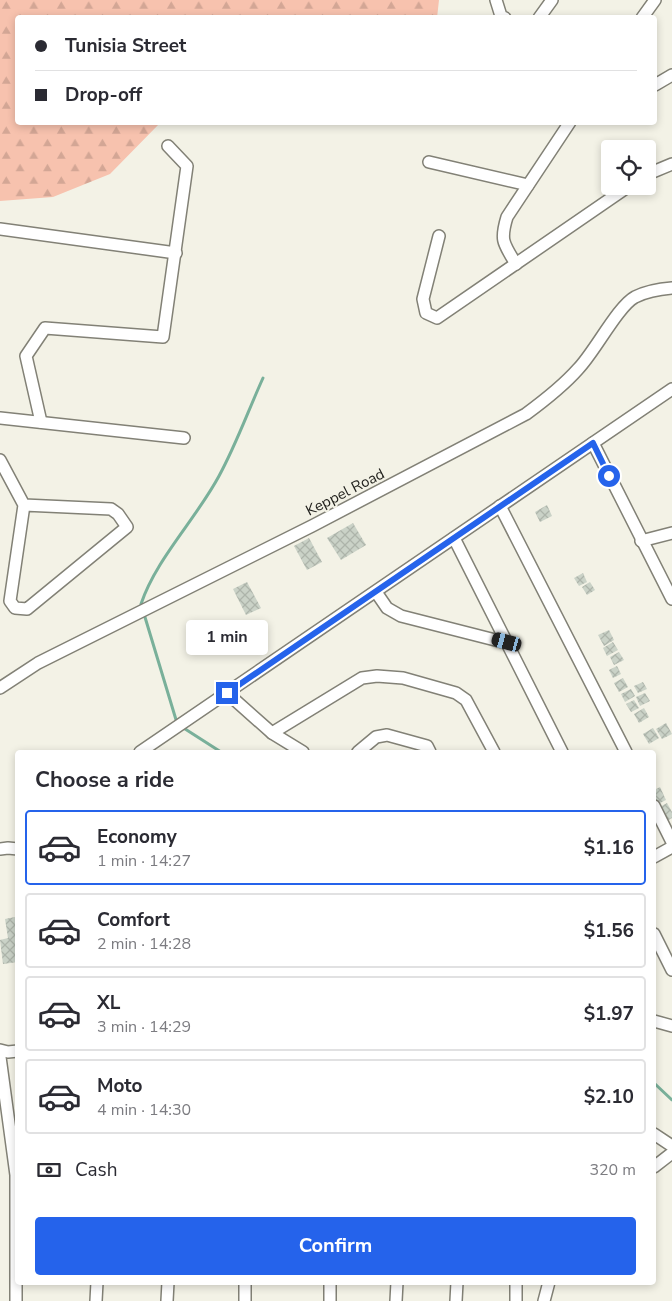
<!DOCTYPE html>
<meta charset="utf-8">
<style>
body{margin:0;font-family:"Nunito Sans",sans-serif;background:#f2f2f3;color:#2b2b33;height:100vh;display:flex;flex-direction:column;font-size:19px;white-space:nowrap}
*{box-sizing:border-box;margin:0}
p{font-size:16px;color:#7c7c81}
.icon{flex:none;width:28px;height:28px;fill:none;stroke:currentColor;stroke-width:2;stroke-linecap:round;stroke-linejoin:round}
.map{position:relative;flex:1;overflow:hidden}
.details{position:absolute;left:15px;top:750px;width:641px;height:535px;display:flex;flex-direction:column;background:#fff;border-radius:5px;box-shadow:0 2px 8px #0003}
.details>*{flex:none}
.hud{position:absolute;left:15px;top:15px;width:642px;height:110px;border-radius:5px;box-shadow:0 2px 8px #0003;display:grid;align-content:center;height:110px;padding:0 20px;background:#fff}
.fabs{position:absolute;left:601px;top:140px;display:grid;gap:10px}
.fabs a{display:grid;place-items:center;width:55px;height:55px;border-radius:5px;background:#fff;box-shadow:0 2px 8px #0003;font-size:25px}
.end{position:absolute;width:22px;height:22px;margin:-11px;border:6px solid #2563eb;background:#fff;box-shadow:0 0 0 2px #fff}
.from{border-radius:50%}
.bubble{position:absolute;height:35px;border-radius:5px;background:#fff;box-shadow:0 2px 8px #0003;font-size:16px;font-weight:700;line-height:35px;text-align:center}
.car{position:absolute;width:15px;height:30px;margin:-15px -8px;border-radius:6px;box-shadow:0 0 4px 1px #0007;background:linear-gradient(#222 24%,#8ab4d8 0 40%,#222 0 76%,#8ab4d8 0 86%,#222 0)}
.hud b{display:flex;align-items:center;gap:18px;height:48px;font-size:19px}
.hud b+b{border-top:1px solid #e1e1e2}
.hud i{width:12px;height:12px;background:#2b2b33}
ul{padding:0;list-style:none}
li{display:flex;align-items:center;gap:15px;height:75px;margin:0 10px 8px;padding:0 10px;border:2px solid #e1e1e2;border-radius:5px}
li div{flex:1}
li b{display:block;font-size:19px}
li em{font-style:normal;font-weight:700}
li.active{border-color:#2563eb}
li>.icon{width:45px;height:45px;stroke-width:1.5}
h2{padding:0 20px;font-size:22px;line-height:60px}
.pay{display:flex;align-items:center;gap:12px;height:55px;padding:0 20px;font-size:19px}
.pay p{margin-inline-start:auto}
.action{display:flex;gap:10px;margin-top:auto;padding:10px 20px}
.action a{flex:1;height:58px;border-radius:5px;background:#2563eb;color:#fff;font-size:20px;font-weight:700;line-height:58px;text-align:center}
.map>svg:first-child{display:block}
.forest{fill:url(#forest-firs)}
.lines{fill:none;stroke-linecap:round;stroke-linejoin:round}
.stream{stroke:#79b09a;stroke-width:3}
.building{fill:url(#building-cross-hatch)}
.minor-casing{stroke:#828176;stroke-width:14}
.minor{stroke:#fff;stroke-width:11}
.route{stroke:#2563eb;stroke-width:6}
.labels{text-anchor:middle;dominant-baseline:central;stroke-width:4;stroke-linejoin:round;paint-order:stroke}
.street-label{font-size:15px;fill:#21211d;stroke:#f3f2e6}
</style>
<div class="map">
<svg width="672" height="1301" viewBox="0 0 672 1301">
<defs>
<pattern id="forest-firs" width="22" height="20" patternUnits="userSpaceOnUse" patternTransform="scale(1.25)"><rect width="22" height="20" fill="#f7c2ae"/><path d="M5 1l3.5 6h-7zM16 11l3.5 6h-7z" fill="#d3a695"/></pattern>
<pattern id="building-cross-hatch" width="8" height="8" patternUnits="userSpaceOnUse" patternTransform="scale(1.25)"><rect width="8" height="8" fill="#cad2c7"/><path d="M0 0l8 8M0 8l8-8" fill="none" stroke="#adb4aa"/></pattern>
</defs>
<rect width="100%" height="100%" fill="#f3f2e6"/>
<polygon class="forest" points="0,0 439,0 437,18 18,18 18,122 160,123 110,174 53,197 0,201"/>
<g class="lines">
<g class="stream">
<path d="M177,723L141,604C156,559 196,519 219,476C236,445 248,411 263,378"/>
<polyline points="182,727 221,752"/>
<polyline points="654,1083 672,1100"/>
</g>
</g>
<g class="building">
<polygon points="547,505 552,516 540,522 535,512"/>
<polygon points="353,523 366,545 341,560 327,538"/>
<polygon points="309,538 322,562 307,570 294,546"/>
<polygon points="583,573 587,582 579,586 574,578"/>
<polygon points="247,582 261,608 246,615 233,589"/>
<polygon points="590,582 595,590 587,595 582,587"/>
<polygon points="609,630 614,640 604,646 598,635"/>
<polygon points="613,642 618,650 607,656 603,648"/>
<polygon points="619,652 624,660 614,665 610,657"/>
<polygon points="617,666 621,674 613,678 609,670"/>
<polygon points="623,678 628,687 619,692 614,683"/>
<polygon points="643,682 647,689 638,693 634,686"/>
<polygon points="631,689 635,696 625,702 621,694"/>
<polygon points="645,693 650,701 640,706 636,697"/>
<polygon points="634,700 639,708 631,712 626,704"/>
<polygon points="644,708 649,717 639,723 634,714"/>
<polygon points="666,723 672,734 662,739 656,729"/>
<polygon points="653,728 659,738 649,744 643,734"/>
<polygon points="660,787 666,800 658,804 654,796 654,790"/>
<polygon points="667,803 672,812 672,818 667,821 660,807"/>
<polygon points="15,917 18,933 18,962 3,964 0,940 8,938 5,919"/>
</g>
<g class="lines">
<g class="minor-casing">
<g id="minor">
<polyline points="496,0 501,16 505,18"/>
<polyline points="539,18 552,0"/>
<polyline points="642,18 655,0"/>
<polyline points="655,85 672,75"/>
<polyline points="429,162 528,185"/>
<polyline points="648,174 672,164"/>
<polyline points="0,229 176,253"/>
<polyline points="439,236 423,299 426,313 437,318 629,186"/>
<path d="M516,264C503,243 500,240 507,217L570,122"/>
<polyline points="0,418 184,438"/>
<polyline points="41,422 26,356 45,328 163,337 187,166 168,146"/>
<polyline points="593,443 672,599"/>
<polyline points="0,460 24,505 10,601 15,608 27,609 127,527 118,514 111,509 24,505"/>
<polyline points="500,506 626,752"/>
<polyline points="454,538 562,752"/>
<polyline points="641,541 672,533"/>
<polyline points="376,592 387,608 401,616 507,643"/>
<path d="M0,688L38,663L312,526L526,414C545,400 563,386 578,369C594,353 618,306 635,297C647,291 659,289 672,288"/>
<polyline points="227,693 272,733 303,752"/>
<polyline points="272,733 362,678 377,676 403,678 456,693 466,700 494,752"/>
<polyline points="140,752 672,389"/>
<polyline points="358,752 376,737 387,735 427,746 430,752"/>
<polyline points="654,806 672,842"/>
<polyline points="0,849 8,848 18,849"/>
<polyline points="654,857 672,847"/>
<polyline points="654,934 672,970"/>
<polyline points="654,1021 672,1026"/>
<polyline points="0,1050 8,1052 18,1051"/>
<polyline points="0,1057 16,1175 16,1301"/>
<polyline points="654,1134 672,1146"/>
<polyline points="654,1167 672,1153"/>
<polyline points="96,1301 97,1282"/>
<polyline points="167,1301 168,1282"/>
<polyline points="245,1301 245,1282"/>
<polyline points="330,1301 330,1282"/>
<polyline points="396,1301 397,1282"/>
<polyline points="456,1301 457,1282"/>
<polyline points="516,1301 516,1282"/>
<polyline points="544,1301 549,1282"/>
</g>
</g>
<use href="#minor" class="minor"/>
</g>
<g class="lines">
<polyline class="route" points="227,693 593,443 609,476"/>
</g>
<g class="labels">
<g class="street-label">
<text transform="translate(345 492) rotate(-27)">Keppel Road</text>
</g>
</g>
</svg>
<div class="fabs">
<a><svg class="icon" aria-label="locate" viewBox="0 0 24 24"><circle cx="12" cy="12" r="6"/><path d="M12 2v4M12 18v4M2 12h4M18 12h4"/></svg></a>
</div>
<i class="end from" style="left:609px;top:476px"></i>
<i class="end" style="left:227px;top:693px"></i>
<div class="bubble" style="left:186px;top:620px;width:82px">1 min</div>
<i class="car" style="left:507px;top:642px;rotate:285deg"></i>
<div class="hud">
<b><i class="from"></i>Tunisia Street</b>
<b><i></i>Drop-off</b>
</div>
<section class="details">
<h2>Choose a ride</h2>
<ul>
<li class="active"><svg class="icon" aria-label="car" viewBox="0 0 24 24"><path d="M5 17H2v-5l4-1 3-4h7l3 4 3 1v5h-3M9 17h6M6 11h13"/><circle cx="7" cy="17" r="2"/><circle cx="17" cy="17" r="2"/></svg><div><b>Economy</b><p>1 min · 14:27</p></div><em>$1.16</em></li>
<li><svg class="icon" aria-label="car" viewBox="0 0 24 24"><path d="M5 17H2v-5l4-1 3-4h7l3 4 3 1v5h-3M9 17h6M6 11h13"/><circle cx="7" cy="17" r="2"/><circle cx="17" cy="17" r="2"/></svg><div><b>Comfort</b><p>2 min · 14:28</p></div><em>$1.56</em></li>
<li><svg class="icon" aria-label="car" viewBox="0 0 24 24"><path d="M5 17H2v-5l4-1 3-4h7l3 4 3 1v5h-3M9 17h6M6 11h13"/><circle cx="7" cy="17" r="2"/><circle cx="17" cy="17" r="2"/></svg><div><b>XL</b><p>3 min · 14:29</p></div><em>$1.97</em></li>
<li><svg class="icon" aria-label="car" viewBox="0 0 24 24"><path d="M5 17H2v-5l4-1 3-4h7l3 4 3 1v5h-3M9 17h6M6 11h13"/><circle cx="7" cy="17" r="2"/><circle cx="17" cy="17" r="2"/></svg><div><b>Moto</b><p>4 min · 14:30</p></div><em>$2.10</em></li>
</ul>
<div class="pay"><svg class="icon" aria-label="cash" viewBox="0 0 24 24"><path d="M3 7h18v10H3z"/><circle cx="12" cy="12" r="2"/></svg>Cash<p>320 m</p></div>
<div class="action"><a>Confirm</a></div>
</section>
</div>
